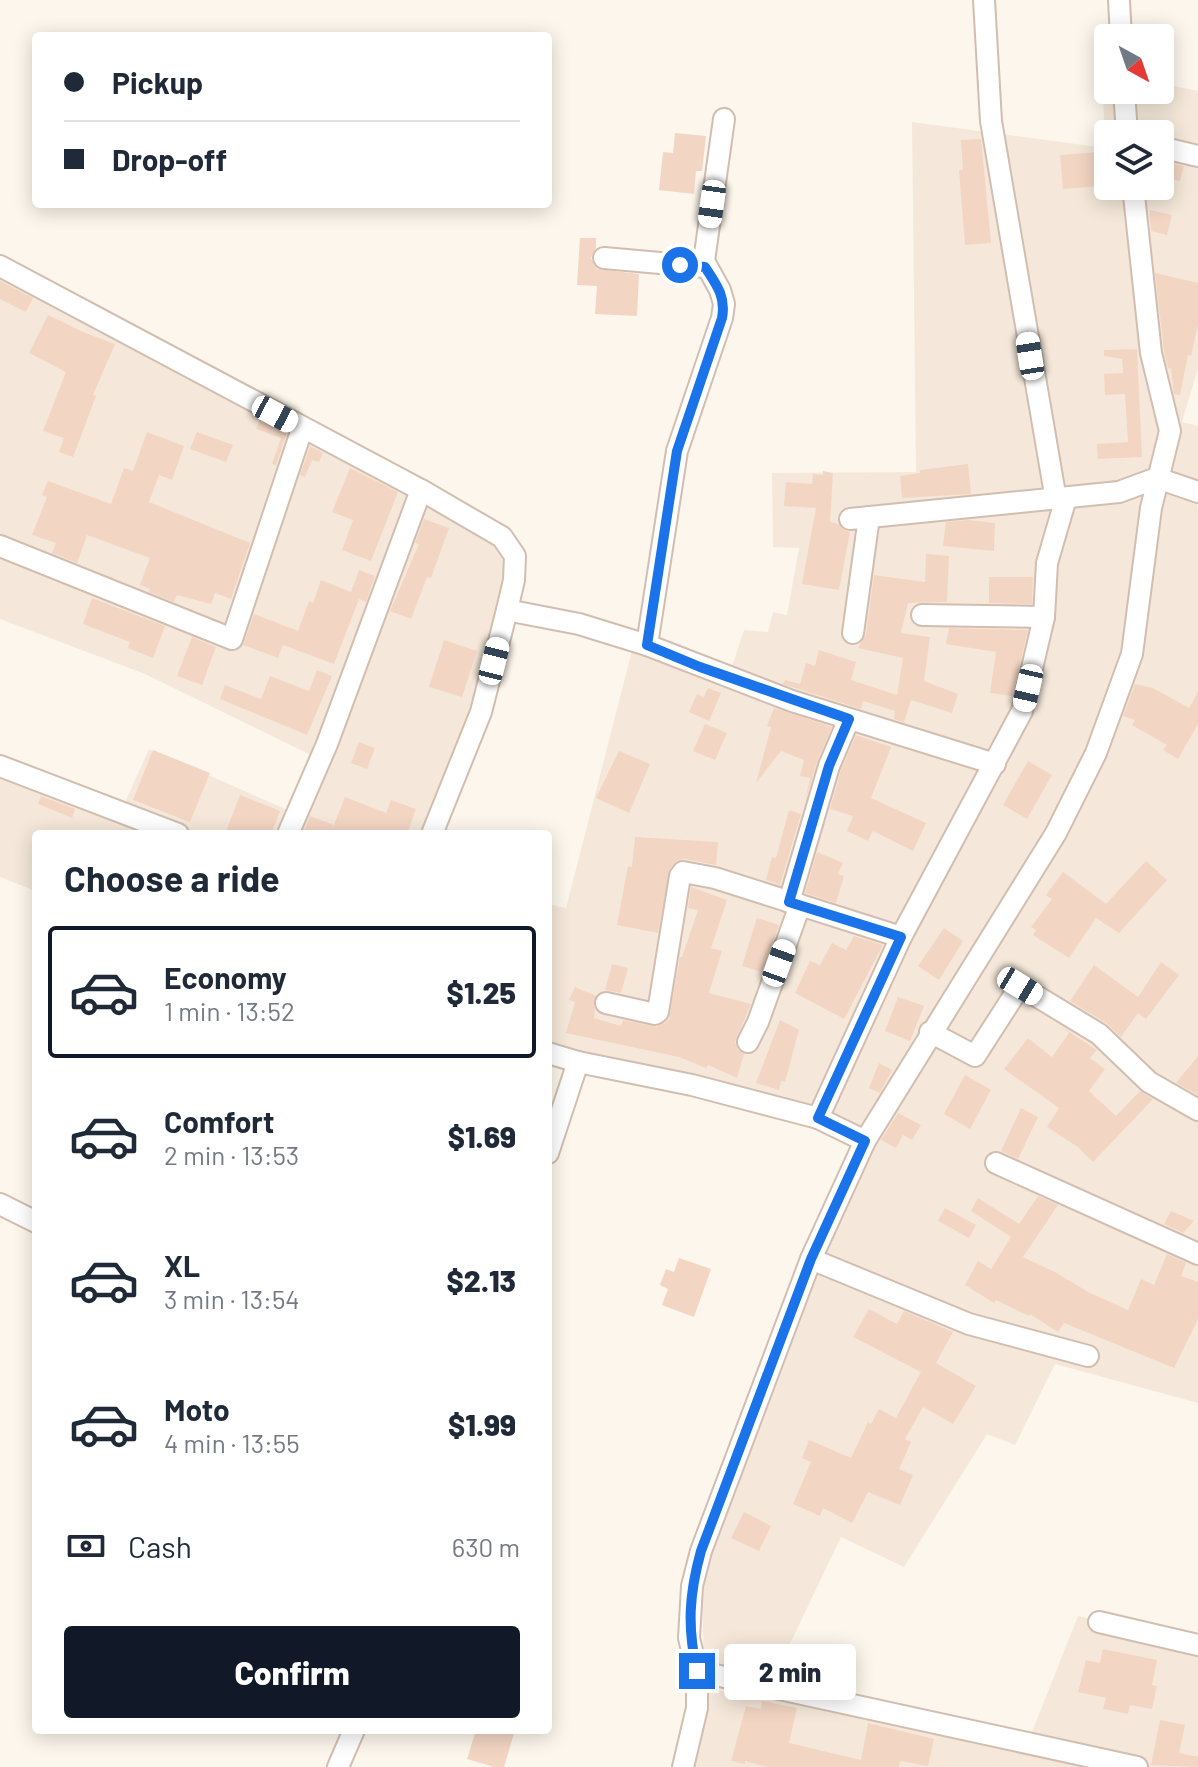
<!DOCTYPE html>
<meta charset="utf-8">
<style>
body{margin:0;font-family:Barlow,sans-serif;background:#f2f2f3;color:#1f2937;height:100vh;display:flex;flex-direction:column;font-size:30px;white-space:nowrap}
*{box-sizing:border-box;margin:0}
p{font-size:26px;color:#747a83}
.icon{flex:none;width:44px;height:44px;fill:none;stroke:currentColor;stroke-width:2;stroke-linecap:round;stroke-linejoin:round}
.map{position:relative;flex:1;overflow:hidden}
.drawer{position:absolute;left:32px;top:830px;width:520px;height:904px;display:flex;flex-direction:column;background:#fff;border-radius:8px;box-shadow:0 4px 20px #0003}
.drawer>*{flex:none}
.hud{position:absolute;left:32px;top:32px;width:520px;height:176px;border-radius:8px;box-shadow:0 4px 20px #0003;display:grid;align-content:center;height:176px;padding:0 32px;background:#fff}
.needle{width:52px;rotate:140deg}
.controls{position:absolute;left:1094px;top:24px;display:grid;gap:16px}
.controls a{display:grid;place-items:center;width:80px;height:80px;border-radius:8px;background:#fff;box-shadow:0 4px 20px #0003;font-size:40px}
.end{position:absolute;width:36px;height:36px;margin:-18px;border:10px solid #1a73e8;background:#fff;box-shadow:0 0 0 4px #fff}
.from{border-radius:50%}
.bubble{position:absolute;height:56px;border-radius:8px;background:#fff;box-shadow:0 4px 20px #0003;font-size:26px;font-weight:800;line-height:56px;text-align:center}
.car{position:absolute;width:24px;height:48px;margin:-24px -12px;border-radius:10px;box-shadow:0 0 6px 2px #0007;background:linear-gradient(#fff 24%,#345 0 40%,#fff 0 76%,#345 0 86%,#fff 0)}
.hud b{display:flex;align-items:center;gap:28px;height:76px;font-size:30px}
.hud b+b{border-top:2px solid #e0e1e3}
.hud i{width:20px;height:20px;background:#1f2937}
ul{padding:0;list-style:none}
li{display:flex;align-items:center;gap:24px;height:132px;margin:0 16px 12px;padding:0 16px;border:4px solid transparent;border-radius:8px}
li div{flex:1}
li b{display:block;font-size:30px}
li em{font-style:normal;font-weight:800}
li.on{border-color:#111827}
li>.icon{width:72px;height:72px;stroke-width:1.5}
h2{padding:0 32px;font-size:36px;line-height:96px}
.pay{display:flex;align-items:center;gap:20px;height:88px;padding:0 32px;font-size:30px}
.pay p{margin-inline-start:auto}
.primary-button{display:flex;gap:16px;margin-top:auto;padding:16px 32px}
.primary-button a{flex:1;height:92px;border-radius:8px;background:#111827;color:#fff;font-size:32px;font-weight:800;line-height:92px;text-align:center}
.map>svg:first-child{display:block}
.residential{fill:#f5e8da;fill-rule:evenodd}
.building{fill:#f3d5c3}
.lines{fill:none;stroke-linecap:round;stroke-linejoin:round}
.minor-casing{stroke:#d1beb0;stroke-width:24}
.minor{stroke:#fff;stroke-width:20}
.route{stroke:#1a73e8;stroke-width:10}
</style>
<div class="map">
<svg width="1198" height="1767" viewBox="0 0 1198 1767">
<rect width="100%" height="100%" fill="#fdf6ec"/>
<g class="residential">
<path d="M1101,70L1108,71V90H1160V83L1198,91V368L1182,422L1198,426V489L1192,488L1198,509V1403L1055,1364L1015,1445L987,1434L904,1567L841,1537L775,1675L704,1671L701,1551L864,1141L548,1044V904L566,908L636,635L732,666L744,630L768,632L773,612L787,615L799,548L773,547L772,473L916,472L912,122L1106,148ZM1108,134H1160V186H1108Z"/>
<polygon points="0,266 502,537 514,580 432,834 36,834 36,891 0,877 0,778 117,820 149,749 290,811 317,758 145,674 0,619"/>
<polygon points="1078,1616 1198,1645 1198,1767 677,1767 697,1687 1028,1742"/>
</g>
<g class="building">
<polygon points="675,133 706,136 702,171 696,171 694,194 659,190 663,152 673,153"/>
<polygon points="981,139 991,243 965,245 959,170 963,170 961,140"/>
<polygon points="1099,152 1101,186 1063,189 1060,155"/>
<polygon points="1165,162 1184,166 1180,181 1161,177"/>
<polygon points="1149,210 1172,215 1167,235 1151,231"/>
<polygon points="580,238 596,238 596,248 591,258 597,269 639,274 637,316 595,314 597,286 577,285"/>
<polygon points="1155,273 1198,283 1198,325 1191,356 1188,355 1180,395 1174,394 1171,369 1168,368 1164,351"/>
<polygon points="0,281 33,298 26,312 0,299"/>
<polygon points="48,315 83,332 115,344 93,395 96,396 73,457 59,452 64,438 43,431 66,372 29,353"/>
<polygon points="1137,349 1142,457 1098,459 1097,444 1128,442 1125,394 1105,395 1104,374 1123,373 1122,359 1104,356 1104,350"/>
<polygon points="260,419 287,433 276,465 272,464 281,438 256,429"/>
<polygon points="147,432 184,446 172,480 159,475 149,502 250,543 231,599 215,593 211,604 177,595 174,602 149,592 150,589 140,585 150,558 87,535 77,563 52,553 56,543 32,535 47,497 42,495 48,481 111,504 124,468 133,471"/>
<polygon points="197,432 233,445 226,462 190,449"/>
<polygon points="310,446 323,453 319,462 312,460 305,477 300,475"/>
<polygon points="968,464 971,494 902,498 900,476 920,473 920,470"/>
<polygon points="350,468 398,492 371,561 342,550 353,520 332,512"/>
<polygon points="823,471 833,473 830,522 838,524 844,530 850,532 839,590 802,584 816,508 784,506 786,482 812,484 813,474 823,475"/>
<polygon points="424,519 449,528 431,578 427,577 411,619 390,611 419,544 415,543"/>
<polygon points="969,520 995,523 994,551 943,546 946,522"/>
<polygon points="926,554 949,556 947,602 908,603 901,633 930,637 924,681 958,694 952,713 911,700 904,722 894,719 895,711 863,701 861,709 783,684 785,680 800,684 806,663 815,666 819,650 856,662 851,680 897,695 903,658 858,648 866,635 874,575 925,582"/>
<polygon points="359,570 375,576 366,602 359,599 334,664 283,645 278,658 243,645 254,614 298,631 309,601 313,603 321,580 351,592"/>
<polygon points="989,577 1033,577 1032,604 989,603"/>
<polygon points="92,598 165,626 153,658 128,648 130,642 83,624"/>
<polygon points="949,628 1028,630 1012,696 990,693 996,652 946,644"/>
<polygon points="192,637 216,647 202,685 177,676"/>
<polygon points="444,640 477,651 462,697 429,687"/>
<polygon points="317,670 332,676 307,735 220,699 225,685 261,699 270,676 309,691"/>
<polygon points="1135,684 1153,688 1189,708 1198,692 1198,724 1178,759 1163,750 1167,745 1132,725 1135,720 1123,716"/>
<polygon points="708,688 721,693 709,721 689,712 697,694 704,697"/>
<polygon points="774,708 832,727 817,762 805,802 810,778 800,776 804,760 781,751 756,783 771,727 767,726"/>
<polygon points="705,724 727,733 715,760 693,751"/>
<polygon points="856,735 891,747 871,798 926,823 913,851 873,831 868,841 847,831 853,816 830,809 841,770"/>
<polygon points="359,742 375,748 367,769 351,763"/>
<polygon points="153,750 210,773 190,822 133,800"/>
<polygon points="619,751 650,764 629,813 596,798"/>
<polygon points="1028,761 1052,775 1027,819 1003,805"/>
<polygon points="240,795 280,811 271,834 225,834"/>
<polygon points="41,796 75,809 72,818 38,804"/>
<polygon points="345,797 386,813 391,800 416,809 407,834 303,834 310,816 334,825"/>
<polygon points="789,810 801,814 780,885 766,880 772,857 776,858"/>
<polygon points="635,837 718,842 716,865 685,859 678,860 670,868 658,933 617,925 628,866 632,867"/>
<polygon points="817,852 843,863 838,874 844,876 836,903 805,893"/>
<polygon points="1146,861 1167,880 1119,933 1096,918 1069,958 1033,935 1036,930 1031,927 1052,899 1046,895 1063,872 1106,904"/>
<polygon points="691,887 727,900 711,948 722,951 709,993 751,1004 735,1042 738,1050 744,1054 737,1078 708,1065 706,1068 679,1057 566,1033 575,1002 569,1000 575,987 596,996 594,1018 621,1026 623,1020 657,1027 669,1020 680,957 682,957 698,910 688,908"/>
<polygon points="757,918 779,925 762,972 742,966"/>
<polygon points="944,928 963,941 939,980 918,966"/>
<polygon points="854,936 883,945 844,1019 795,993 810,961 820,965 832,943 846,950"/>
<polygon points="1161,962 1179,975 1146,1019 1138,1013 1121,1037 1106,1023 1070,1001 1094,965 1138,997"/>
<polygon points="612,964 628,968 621,993 605,990"/>
<polygon points="898,997 924,1006 910,1041 885,1031"/>
<polygon points="780,1020 799,1030 785,1082 781,1081 779,1090 756,1083"/>
<polygon points="1060,1026 1097,1050 1090,1058 1105,1069 1089,1091 1116,1116 1140,1091 1153,1099 1093,1162 1078,1147 1047,1127 1059,1108 1004,1069 1028,1038 1052,1057 1069,1033"/>
<polygon points="1198,1056 1198,1095 1176,1083"/>
<polygon points="879,1063 892,1070 880,1093 869,1088"/>
<polygon points="965,1075 991,1090 970,1129 944,1114"/>
<polygon points="1021,1108 1038,1117 1018,1159 1001,1151"/>
<polygon points="898,1113 921,1125 912,1140 903,1135 896,1148 881,1140"/>
<polygon points="1038,1196 1058,1205 1023,1257 1055,1272 1090,1293 1128,1310 1141,1279 1154,1285 1167,1254 1186,1263 1181,1276 1198,1282 1198,1319 1174,1368 1064,1323 1058,1332 1030,1314 1029,1316 996,1300 994,1303 965,1285 978,1261 991,1269 1011,1237 971,1211 978,1198 1019,1224"/>
<polygon points="945,1208 976,1225 969,1238 938,1221"/>
<polygon points="1171,1211 1194,1221 1183,1233 1164,1224"/>
<polygon points="679,1258 711,1269 694,1317 662,1305 668,1289 660,1285 666,1269 674,1272"/>
<polygon points="869,1309 897,1324 904,1311 953,1332 936,1363 976,1386 953,1424 923,1407 905,1439 911,1442 899,1469 913,1475 900,1505 868,1492 852,1523 823,1508 820,1516 793,1504 811,1462 802,1458 809,1440 851,1458 868,1422 871,1424 879,1409 896,1418 921,1372 853,1337"/>
<polygon points="744,1512 771,1526 759,1551 731,1538"/>
<polygon points="1103,1649 1157,1660 1152,1685 1157,1686 1152,1709 1130,1705 1128,1714 1103,1709 1106,1698 1078,1692 1086,1660 1100,1663"/>
<polygon points="762,1701 797,1708 789,1743 861,1760 868,1723 934,1739 928,1766 900,1761 899,1767 767,1767 745,1761 745,1764 731,1761 746,1706 761,1709"/>
<polygon points="1160,1720 1185,1725 1179,1753 1198,1757 1198,1767 1151,1765"/>
<polygon points="476,1730 515,1730 504,1767 494,1767 467,1759"/>
</g>
<g class="lines">
<g class="minor-casing">
<g id="minor">
<polyline points="984,0 991,121 1056,500"/>
<polyline points="1119,0 1121,38"/>
<polyline points="1124,90 1127,134"/>
<polyline points="1160,147 1198,156"/>
<polyline points="604,258 705,267"/>
<polyline points="0,266 421,490 502,537 515,556 514,580 507,610 481,712 432,834"/>
<polyline points="850,519 1119,492 1157,478 1198,492"/>
<polyline points="0,546 232,639 302,429"/>
<polyline points="507,610 579,624 647,645 792,701 995,764"/>
<polyline points="922,615 1044,617"/>
<polyline points="853,633 869,517"/>
<polyline points="647,645 677,451 722,318 724,304 720,290 704,261 724,119"/>
<polyline points="0,766 178,834"/>
<polyline points="288,834 327,744 421,490"/>
<polyline points="789,902 829,766 849,719"/>
<polyline points="606,1003 655,1014 658,1012 680,876 683,872 715,878 901,937"/>
<polyline points="930,1032 975,1056 1020,986 1099,1034 1149,1082 1198,1110"/>
<polyline points="748,1042 758,1022 800,905"/>
<polyline points="548,1053 578,1062 692,1085 818,1118 865,1141"/>
<polyline points="818,1118 901,937 1022,711 1044,617 1047,563 1066,498"/>
<polyline points="548,1153 578,1062"/>
<polyline points="996,1163 1198,1254"/>
<polyline points="0,1204 36,1222"/>
<polyline points="811,1259 969,1324 1088,1356"/>
<polyline points="1099,1622 1198,1645"/>
<polyline points="697,1671 1137,1767"/>
<polyline points="338,1767 354,1730"/>
<polyline points="683,1767 697,1708 697,1671 689,1638 692,1586 701,1551 811,1259 865,1141 1056,833 1096,753 1132,654 1151,508 1170,431 1151,353 1133,186"/>
</g>
</g>
<use href="#minor" class="minor"/>
</g>
<g class="lines">
<path class="route" d="M680,265L705,267C717,285 726,297 722,318L677,451L647,645L700,667L849,719L829,766L789,902L901,937L818,1118L865,1141L811,1259L701,1551C689,1594 687,1627 697,1671"/>
</g>
</svg>
<div class="controls">
<a><svg class="needle" viewBox="-14 -14 28 28"><path d="M0-13l5 13h-10z" fill="#e53935"/><path d="M0 13l5-13h-10z" fill="#747a83"/></svg></a>
<a><svg class="icon" aria-label="layers" viewBox="0 0 24 24"><path d="M12 4l9 5-9 5-9-5zM3 14l9 5 9-5"/></svg></a>
</div>
<i class="end from" style="left:680px;top:265px"></i>
<i class="end" style="left:697px;top:1671px"></i>
<div class="bubble" style="left:724px;top:1644px;width:132px">2 min</div>
<i class="car" style="left:712px;top:204px;rotate:188deg"></i>
<i class="car" style="left:1030px;top:356px;rotate:351deg"></i>
<i class="car" style="left:275px;top:414px;rotate:118deg"></i>
<i class="car" style="left:494px;top:661px;rotate:14deg"></i>
<i class="car" style="left:1028px;top:688px;rotate:193deg"></i>
<i class="car" style="left:779px;top:963px;rotate:20deg"></i>
<i class="car" style="left:1020px;top:986px;rotate:121deg"></i>
<div class="hud">
<b><i class="from"></i>Pickup</b>
<b><i></i>Drop-off</b>
</div>
<section class="drawer">
<h2>Choose a ride</h2>
<ul>
<li class="on"><svg class="icon" aria-label="car" viewBox="0 0 24 24"><path d="M5 17H2v-5l4-1 3-4h7l3 4 3 1v5h-3M9 17h6M6 11h13"/><circle cx="7" cy="17" r="2"/><circle cx="17" cy="17" r="2"/></svg><div><b>Economy</b><p>1 min · 13:52</p></div><em>$1.25</em></li>
<li><svg class="icon" aria-label="car" viewBox="0 0 24 24"><path d="M5 17H2v-5l4-1 3-4h7l3 4 3 1v5h-3M9 17h6M6 11h13"/><circle cx="7" cy="17" r="2"/><circle cx="17" cy="17" r="2"/></svg><div><b>Comfort</b><p>2 min · 13:53</p></div><em>$1.69</em></li>
<li><svg class="icon" aria-label="car" viewBox="0 0 24 24"><path d="M5 17H2v-5l4-1 3-4h7l3 4 3 1v5h-3M9 17h6M6 11h13"/><circle cx="7" cy="17" r="2"/><circle cx="17" cy="17" r="2"/></svg><div><b>XL</b><p>3 min · 13:54</p></div><em>$2.13</em></li>
<li><svg class="icon" aria-label="car" viewBox="0 0 24 24"><path d="M5 17H2v-5l4-1 3-4h7l3 4 3 1v5h-3M9 17h6M6 11h13"/><circle cx="7" cy="17" r="2"/><circle cx="17" cy="17" r="2"/></svg><div><b>Moto</b><p>4 min · 13:55</p></div><em>$1.99</em></li>
</ul>
<div class="pay"><svg class="icon" aria-label="cash" viewBox="0 0 24 24"><path d="M3 7h18v10H3z"/><circle cx="12" cy="12" r="2"/></svg>Cash<p>630 m</p></div>
<div class="primary-button"><a>Confirm</a></div>
</section>
</div>
